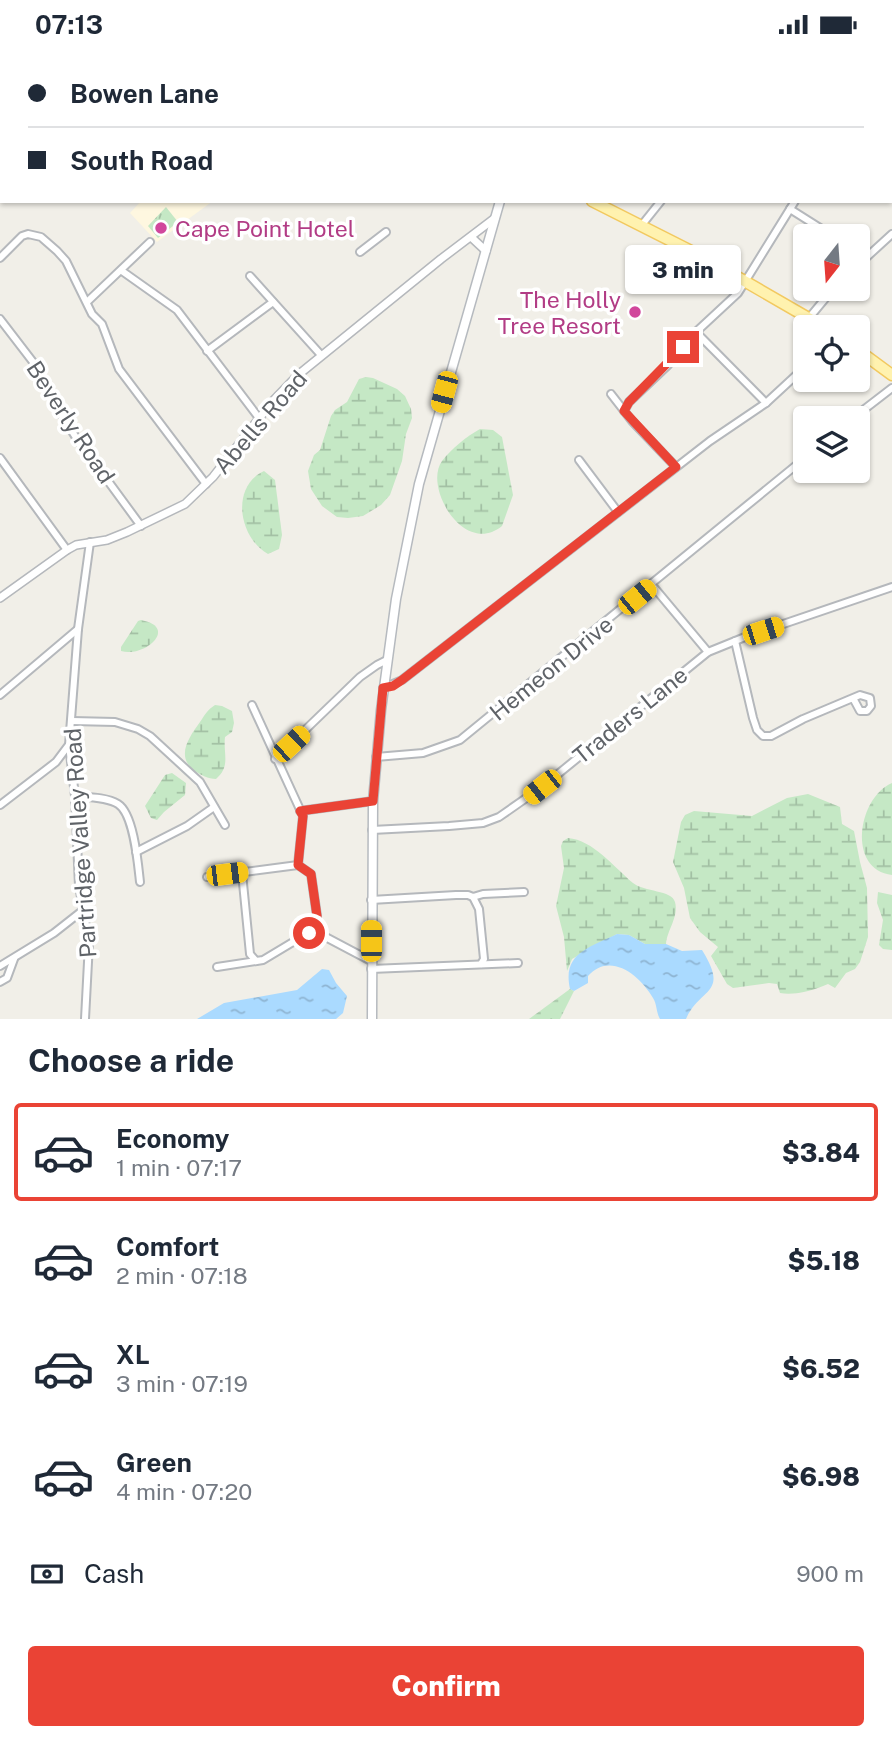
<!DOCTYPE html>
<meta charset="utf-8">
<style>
body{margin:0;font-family:"Public Sans",sans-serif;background:#f6f6f7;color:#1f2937;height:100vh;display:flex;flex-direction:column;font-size:26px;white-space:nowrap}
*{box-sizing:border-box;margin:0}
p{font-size:23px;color:#747a83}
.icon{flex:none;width:38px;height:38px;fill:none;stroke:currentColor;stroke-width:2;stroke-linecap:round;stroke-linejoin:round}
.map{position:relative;height:970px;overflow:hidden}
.details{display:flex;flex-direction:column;background:#fff;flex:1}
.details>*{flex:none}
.hud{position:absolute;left:0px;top:0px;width:892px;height:154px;box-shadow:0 2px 5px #0004;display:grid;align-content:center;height:154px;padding:0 28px;background:#fff}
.needle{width:46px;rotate:197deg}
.fabs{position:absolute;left:793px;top:175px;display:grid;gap:14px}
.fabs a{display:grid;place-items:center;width:77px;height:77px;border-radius:7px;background:#fff;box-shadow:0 2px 5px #0004;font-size:35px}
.end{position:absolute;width:32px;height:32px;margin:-16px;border:9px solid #ea4335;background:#fff;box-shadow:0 0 0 4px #fff}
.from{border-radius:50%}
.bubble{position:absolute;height:49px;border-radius:7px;background:#fff;box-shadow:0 2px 5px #0004;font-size:23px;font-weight:800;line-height:49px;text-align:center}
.car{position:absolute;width:21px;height:42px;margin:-21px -10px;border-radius:9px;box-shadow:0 0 5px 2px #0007;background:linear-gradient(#f5c518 24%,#345 0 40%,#f5c518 0 76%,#345 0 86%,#f5c518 0)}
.hud b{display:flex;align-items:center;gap:24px;height:66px;font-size:26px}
.hud b+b{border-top:2px solid #e0e1e3}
.hud i{width:18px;height:18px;background:#1f2937}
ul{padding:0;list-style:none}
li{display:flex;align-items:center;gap:21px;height:98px;margin:0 14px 10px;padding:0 14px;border:4px solid transparent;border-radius:7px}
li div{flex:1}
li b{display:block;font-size:26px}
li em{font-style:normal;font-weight:800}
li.selected{border-color:#ea4335}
li>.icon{width:63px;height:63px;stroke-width:1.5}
h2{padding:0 28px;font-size:32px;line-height:84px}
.pay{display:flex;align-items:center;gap:18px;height:77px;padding:0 28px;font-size:26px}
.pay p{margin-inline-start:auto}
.action{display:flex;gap:14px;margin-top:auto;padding:14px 28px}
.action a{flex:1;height:80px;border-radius:7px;background:#ea4335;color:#fff;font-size:28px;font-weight:800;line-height:80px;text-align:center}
.status{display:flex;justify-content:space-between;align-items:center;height:49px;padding:0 35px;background:#fff;direction:ltr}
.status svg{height:19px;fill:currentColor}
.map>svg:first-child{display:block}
.commercial{fill:#fef7e0}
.wetland{fill:url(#wetland-marsh)}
.park{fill:url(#park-tufts)}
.water{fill:url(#water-ripples)}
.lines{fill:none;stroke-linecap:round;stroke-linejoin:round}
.minor-casing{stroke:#b5b8bc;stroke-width:10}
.tertiary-casing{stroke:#b5b8bc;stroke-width:10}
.secondary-casing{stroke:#b6babf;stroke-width:11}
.primary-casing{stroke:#f2c960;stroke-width:13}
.minor{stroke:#fff;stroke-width:6}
.tertiary{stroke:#fff;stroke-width:7}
.secondary{stroke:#fff;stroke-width:8}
.primary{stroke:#fff2af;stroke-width:10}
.route{stroke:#ea4335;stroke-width:9}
.hotel-dot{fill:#d1479c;stroke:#fff;stroke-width:2.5}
.labels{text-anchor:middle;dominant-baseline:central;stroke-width:7;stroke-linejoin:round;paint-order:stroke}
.hotel-label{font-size:23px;fill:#b23c85;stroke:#fff;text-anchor:start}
.street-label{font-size:23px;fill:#5f6368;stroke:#fff}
</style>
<div class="status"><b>07:13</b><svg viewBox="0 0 49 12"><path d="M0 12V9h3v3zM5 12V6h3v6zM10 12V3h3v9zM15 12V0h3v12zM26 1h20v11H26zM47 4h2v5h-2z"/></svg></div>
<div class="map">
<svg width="892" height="970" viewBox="0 0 892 970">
<defs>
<pattern id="wetland-marsh" width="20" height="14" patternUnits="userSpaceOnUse" patternTransform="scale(1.75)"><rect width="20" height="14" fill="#c5e8c5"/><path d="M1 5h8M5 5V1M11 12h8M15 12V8" fill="none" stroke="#a3c0a4"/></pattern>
<pattern id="park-tufts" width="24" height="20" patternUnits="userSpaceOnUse" patternTransform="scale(1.75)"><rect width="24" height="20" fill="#c5e8c5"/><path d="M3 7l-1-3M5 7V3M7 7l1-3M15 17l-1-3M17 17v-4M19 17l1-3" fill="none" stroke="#a3c0a4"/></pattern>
<pattern id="water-ripples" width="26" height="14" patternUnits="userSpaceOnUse" patternTransform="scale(1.75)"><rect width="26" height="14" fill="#aadaff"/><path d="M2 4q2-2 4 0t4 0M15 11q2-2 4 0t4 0" fill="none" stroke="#8eb4d2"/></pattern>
</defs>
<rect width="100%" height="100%" fill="#f1efe8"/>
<polygon class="commercial" points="141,152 213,152 157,193 130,164"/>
<g class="wetland">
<polygon points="366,328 373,329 397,340 405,347 411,360 412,369 406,385 402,412 390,446 381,456 363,467 348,469 337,468 322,457 311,440 308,422 314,406 320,401 331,367 335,361 347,353 359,330"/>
<path d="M480,380L493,381L502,388L513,446L502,477C464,508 423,438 442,412C451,400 467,387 480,380Z"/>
<path d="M264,422L275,431L282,486L279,500L268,505C239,489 230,438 264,422Z"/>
<path d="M141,571C179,578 145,609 121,602V598L138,572Z"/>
<path d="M215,656L222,657L232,662L234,674L232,683L225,688C223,705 231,717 216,730C208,730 201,726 195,722C175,708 189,688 200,673C205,666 207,661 215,656Z"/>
<polygon points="172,724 186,734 185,746 164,763 157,771 151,769 145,757 165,726"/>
<path d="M892,734V826C847,821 857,749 892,734Z"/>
<path d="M808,745L840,758L842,775L854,782L860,813L867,839L868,888L860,913L855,920L846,924L835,939L828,935C815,941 794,947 780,944L777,935L769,934L733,939L727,935L711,907L718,898L700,883L690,869L684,839L673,813L681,773L685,766L694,762L752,767L787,749Z"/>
<path d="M568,789C593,791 614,818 633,834C644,843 672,841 675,853C679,868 667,881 666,895H645L629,886L617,885L572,910L567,922L564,888L556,857L564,819L561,797L563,792Z"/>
<polygon points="878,843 892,846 892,901 883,900 879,896 883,871 877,854"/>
<polygon points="570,940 574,942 560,970 529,970"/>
</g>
<polygon class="park" points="166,158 178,173 158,189 148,177"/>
<g class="water">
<path d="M617,885L629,886L645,895H666L682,902L702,901C730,946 700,938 686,970H660C656,963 657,955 653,949C640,926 610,902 588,927V934L574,942L570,940C562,904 589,899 617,885Z"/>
<polygon points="322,920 329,921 336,934 347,947 343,964 336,970 197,970 224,954 297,941"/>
</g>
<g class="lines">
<g class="minor-casing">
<g id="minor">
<polyline points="755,0 758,2"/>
<polyline points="857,0 859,2"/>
<polyline points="233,2 234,0"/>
<polyline points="329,2 330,0"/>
<polyline points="872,2 873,0"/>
<polyline points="891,18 892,17"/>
<polyline points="891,92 892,90"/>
<polyline points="790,160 828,184"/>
<polyline points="641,177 661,152"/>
<polyline points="360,203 386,183"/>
<polyline points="0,209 22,187 28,185 41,188 57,202 66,212 92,265 102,275 119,320 206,435"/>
<polyline points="858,216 892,185"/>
<polyline points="122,222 177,261 259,369"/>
<polyline points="250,227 321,306"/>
<polyline points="87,253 150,193"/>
<polyline points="809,269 833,240"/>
<polyline points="0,270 33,313 54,354 75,387 141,477"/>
<polyline points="696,283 766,354"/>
<polyline points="207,302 273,253"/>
<polyline points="611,345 632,372 676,418"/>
<polyline points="624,362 629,353 668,316 696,283 738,244 795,152"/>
<polyline points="853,369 892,339"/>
<polyline points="0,409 67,501"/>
<polyline points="579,411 618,463"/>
<polyline points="652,536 708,603"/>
<polyline points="735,592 753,669 757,681 763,687 771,687 803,670 860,646 870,649 871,657 867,662 860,662 853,649"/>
<polyline points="383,639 402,631 710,392 766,354 805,318"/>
<polyline points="0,646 78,580"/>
<polyline points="252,656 303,767 298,816"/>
<polyline points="72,672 115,673 138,680 150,687 200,733 225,776"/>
<polyline points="376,708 423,704 460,691 805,409"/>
<polyline points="275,710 360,628 377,616 387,611"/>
<path d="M75,747C87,748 107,748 118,755C134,765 138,815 140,833"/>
<polyline points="0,756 56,713 68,697"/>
<polyline points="300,762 373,752"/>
<polyline points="372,781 449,777 483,774 499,768 542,738 708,603 745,588 892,538"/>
<polyline points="136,803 187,777 214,758"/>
<polyline points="298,816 311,825 317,867 315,884"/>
<polyline points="242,824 250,905 256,912"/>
<polyline points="207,828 298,816"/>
<polyline points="473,848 479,860 484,910 481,915"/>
<polyline points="371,851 456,846 468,846 473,848 483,845 524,843"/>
<polyline points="0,917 54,884 82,862"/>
<polyline points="217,918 263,911 303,887 318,884 371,912"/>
<polyline points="371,920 518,914"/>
<polyline points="0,933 7,929 14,910"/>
<polyline points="85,970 89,894 79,837 75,747 69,696 78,580 90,493"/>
</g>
</g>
<g class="tertiary-casing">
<g id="tertiary">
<polyline points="611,2 613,0"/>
<polyline points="471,188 486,202"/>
<polyline points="0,549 67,501 76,496 107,491 127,483 185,455 213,428 272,353 298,326 441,210 495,169"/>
</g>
</g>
<g class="secondary-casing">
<polyline id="secondary" points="372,970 373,752 381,661 396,550 419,435 500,152"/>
</g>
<g class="primary-casing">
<g id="primary">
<polyline points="220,0 225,2"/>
<polyline points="592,152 701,207 824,278"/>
<polyline points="858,301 892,326"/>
</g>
</g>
<use href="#minor" class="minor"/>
<use href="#tertiary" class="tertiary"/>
<use href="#secondary" class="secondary"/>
<use href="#primary" class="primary"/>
</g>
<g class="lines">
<polyline class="route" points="309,884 316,884 317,867 311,825 298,816 303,767 300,762 373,752 383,639 393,637 402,631 676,418 624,362 629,353 683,298"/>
</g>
<g class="hotel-dot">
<circle cx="161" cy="179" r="7"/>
<circle cx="635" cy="263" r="7"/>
</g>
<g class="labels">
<g class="hotel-label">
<text x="175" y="179">Cape Point Hotel</text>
<text x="621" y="250" text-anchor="end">The Holly<tspan x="621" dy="26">Tree Resort</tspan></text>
</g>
<g class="street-label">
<text transform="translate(71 373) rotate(57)">Beverly Road</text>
<text transform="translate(260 373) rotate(-49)">Abells Road</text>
<text transform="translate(551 619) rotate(-39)">Hemeon Drive</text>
<text transform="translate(630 666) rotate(-39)">Traders Lane</text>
<text transform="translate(80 794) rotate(-94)">Partridge Valley Road</text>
</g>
</g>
</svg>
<div class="fabs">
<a><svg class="needle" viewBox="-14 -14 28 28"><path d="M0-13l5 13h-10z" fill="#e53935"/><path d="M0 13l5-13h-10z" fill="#747a83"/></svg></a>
<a><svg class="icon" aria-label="locate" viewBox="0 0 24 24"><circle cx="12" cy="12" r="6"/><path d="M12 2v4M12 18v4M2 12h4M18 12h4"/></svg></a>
<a><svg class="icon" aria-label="layers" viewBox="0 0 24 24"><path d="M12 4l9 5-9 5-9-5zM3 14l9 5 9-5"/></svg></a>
</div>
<i class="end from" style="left:309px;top:884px"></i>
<i class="end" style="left:683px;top:298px"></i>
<div class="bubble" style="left:625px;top:196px;width:116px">3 min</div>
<i class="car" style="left:444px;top:343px;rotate:195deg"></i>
<i class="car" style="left:637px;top:548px;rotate:51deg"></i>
<i class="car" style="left:763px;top:582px;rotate:72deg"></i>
<i class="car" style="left:291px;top:695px;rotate:47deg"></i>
<i class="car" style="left:542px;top:738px;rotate:232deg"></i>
<i class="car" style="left:227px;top:825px;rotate:83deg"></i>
<i class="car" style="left:371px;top:892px;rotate:0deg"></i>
<div class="hud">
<b><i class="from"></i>Bowen Lane</b>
<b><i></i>South Road</b>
</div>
</div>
<section class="details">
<h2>Choose a ride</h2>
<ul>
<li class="selected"><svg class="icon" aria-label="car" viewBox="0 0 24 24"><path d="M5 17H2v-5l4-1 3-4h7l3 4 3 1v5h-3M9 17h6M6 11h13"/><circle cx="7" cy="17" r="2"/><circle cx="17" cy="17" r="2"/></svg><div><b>Economy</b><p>1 min · 07:17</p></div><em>$3.84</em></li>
<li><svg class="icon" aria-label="car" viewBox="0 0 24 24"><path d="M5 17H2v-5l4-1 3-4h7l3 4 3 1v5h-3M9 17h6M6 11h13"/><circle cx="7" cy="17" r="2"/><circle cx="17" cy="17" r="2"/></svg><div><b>Comfort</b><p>2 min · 07:18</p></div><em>$5.18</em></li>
<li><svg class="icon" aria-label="car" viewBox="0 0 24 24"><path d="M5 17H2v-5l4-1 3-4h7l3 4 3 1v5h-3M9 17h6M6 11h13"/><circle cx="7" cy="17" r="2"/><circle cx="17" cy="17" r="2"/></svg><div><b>XL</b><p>3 min · 07:19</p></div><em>$6.52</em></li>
<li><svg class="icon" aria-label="car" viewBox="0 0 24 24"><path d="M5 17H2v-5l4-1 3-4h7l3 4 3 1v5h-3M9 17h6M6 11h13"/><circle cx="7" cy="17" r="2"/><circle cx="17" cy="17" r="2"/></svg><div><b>Green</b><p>4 min · 07:20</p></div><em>$6.98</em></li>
</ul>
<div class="pay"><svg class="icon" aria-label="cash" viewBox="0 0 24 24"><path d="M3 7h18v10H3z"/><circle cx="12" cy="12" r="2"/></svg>Cash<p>900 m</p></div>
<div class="action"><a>Confirm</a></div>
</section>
